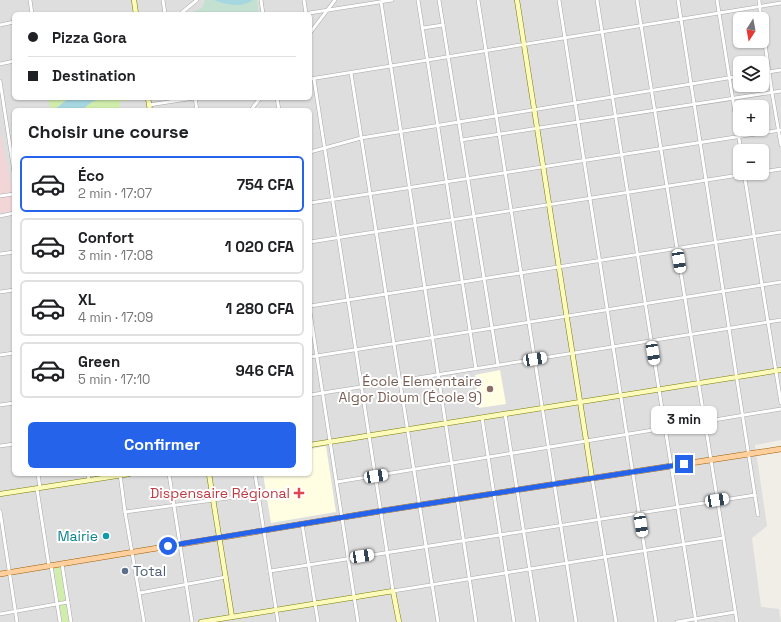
<!DOCTYPE html>
<html lang="fr">
<meta charset="utf-8">
<style>
body{margin:0;font-family:"Space Grotesk",sans-serif;background:#f6f6f6;color:#202124;height:100vh;display:flex;flex-direction:column;font-size:15px;white-space:nowrap}
*{box-sizing:border-box;margin:0}
p{font-size:13px;color:#757577}
.icon{flex:none;width:22px;height:22px;fill:none;stroke:currentColor;stroke-width:2;stroke-linecap:round;stroke-linejoin:round}
.map{position:relative;flex:1;overflow:hidden}
.side{position:absolute;left:12px;top:108px;width:300px;height:368px;display:flex;flex-direction:column;background:#fff;border-radius:6px;box-shadow:0 1px 3px #0004}
.side>*{flex:none}
.top-card{position:absolute;left:12px;top:12px;width:300px;height:88px;border-radius:6px;box-shadow:0 1px 3px #0004;display:grid;align-content:center;height:88px;padding:0 16px;background:#fff}
.needle{width:26px;rotate:191deg}
.fabs{position:absolute;left:733px;top:12px;display:grid;gap:8px}
.fabs a{display:grid;place-items:center;width:36px;height:36px;border-radius:6px;background:#fff;box-shadow:0 1px 3px #0004;font-size:20px}
.end{position:absolute;width:18px;height:18px;margin:-9px;border:5px solid #2563eb;background:#fff;box-shadow:0 0 0 2px #fff}
.from{border-radius:50%}
.bubble{position:absolute;height:28px;border-radius:6px;background:#fff;box-shadow:0 1px 3px #0004;font-size:13px;font-weight:800;line-height:28px;text-align:center}
.car{position:absolute;width:12px;height:24px;margin:-12px -6px;border-radius:5px;box-shadow:0 0 3px 1px #0007;background:linear-gradient(#fff 24%,#345 0 40%,#fff 0 76%,#345 0 86%,#fff 0)}
.top-card b{display:flex;align-items:center;gap:14px;height:38px;font-size:15px}
.top-card b+b{border-top:1px solid #e0e0e0}
.top-card i{width:10px;height:10px;background:#202124}
ul{padding:0;list-style:none}
li{display:flex;align-items:center;gap:12px;height:56px;margin:0 8px 6px;padding:0 8px;border:2px solid #e0e0e0;border-radius:6px}
li div{flex:1}
li b{display:block;font-size:15px}
li em{font-style:normal;font-weight:800}
li.active{border-color:#2563eb}
li>.icon{width:36px;height:36px;stroke-width:1.5}
h2{padding:0 16px;font-size:18px;line-height:48px}
.cta{display:flex;gap:8px;margin-top:auto;padding:8px 16px}
.cta a{flex:1;height:46px;border-radius:6px;background:#2563eb;color:#fff;font-size:16px;font-weight:800;line-height:46px;text-align:center}
.map>svg:first-child{display:block}
.residential{fill:#dfdede;fill-rule:evenodd}
.commercial{fill:#f2d6d7}
.education{fill:#fffde2}
.grass{fill:#d0edac}
.wetland{fill:#c3e0d1}
.water{fill:#a6d7e0}
.lines{fill:none;stroke-linecap:round;stroke-linejoin:round}
.street-casing{stroke:#a8a8a8;stroke-width:4}
.secondary-casing{stroke:#797e01;stroke-width:5.5}
.primary-casing{stroke:#9d5f00;stroke-width:6}
.street{stroke:#fff;stroke-width:3}
.secondary{stroke:#fcfbbb;stroke-width:4.5}
.primary{stroke:#ffcf9e;stroke-width:5}
.route{stroke:#2563eb;stroke-width:5}
.education-dot{fill:#8d6e63;stroke:#fff;stroke-width:1.5}
.health-dot{fill:#e0444e;stroke:#fff;stroke-width:1.5}
.culture-dot{fill:#0f9aa8;stroke:#fff;stroke-width:1.5}
.service-dot{fill:#5c6f8a;stroke:#fff;stroke-width:1.5}
.labels{text-anchor:middle;dominant-baseline:central;stroke-width:4;stroke-linejoin:round;paint-order:stroke}
.education-label{font-size:14px;fill:#785e54;stroke:#fff;text-anchor:end}
.health-label{font-size:14px;fill:#be3a42;stroke:#fff;text-anchor:end}
.culture-label{font-size:14px;fill:#0d838f;stroke:#fff;text-anchor:end}
.service-label{font-size:14px;fill:#4e5e75;stroke:#fff;text-anchor:start}
</style>
<div class="map">
<svg width="781" height="622" viewBox="0 0 781 622">
<rect width="100%" height="100%" fill="#f1ede7"/>
<path class="residential" d="M0,0H781V440L755,445L767,526L752,538L761,607L779,609L781,622H0ZM14,14H310V98H14ZM740,19H762V41H740ZM740,63H762V85H740ZM740,107H762V129H740ZM14,110H310V474H14ZM740,151H762V173H740Z"/>
<polygon class="commercial" points="0,131 14,199 14,211 0,213"/>
<g class="education">
<polygon points="500,370 506,404 479,408 475,375"/>
<polygon points="326,446 336,512 271,523 263,474 310,474 310,449"/>
</g>
<g class="grass">
<polygon points="48,98 69,98 54,110 51,110"/>
<polygon points="100,98 107,100 109,98 140,99 120,101 120,110 83,110 88,103"/>
<polygon points="60,566 69,622 62,622 54,567"/>
</g>
<polygon class="wetland" points="205,0 257,0 259,14 188,14 202,8"/>
<g class="water">
<path d="M214,0H253C242,8 226,5 214,0Z"/>
<path d="M69,98H109L107,100C97,98 90,102 83,110H54Z"/>
</g>
<g class="lines">
<g class="street-casing">
<g id="street">
<polyline points="30,0 32,14"/>
<polyline points="163,0 165,14"/>
<polyline points="261,0 263,14"/>
<polyline points="304,0 306,14"/>
<polyline points="418,0 476,369"/>
<polyline points="439,0 498,365"/>
<polyline points="478,0 576,622"/>
<polyline points="559,0 656,622"/>
<polyline points="597,0 696,622"/>
<polyline points="637,0 737,622"/>
<polyline points="678,0 758,515"/>
<polyline points="717,0 741,151"/>
<polyline points="759,0 761,19"/>
<polyline points="381,2 476,622"/>
<polyline points="180,14 197,0"/>
<polyline points="303,14 392,0"/>
<polyline points="762,23 772,93 781,145"/>
<polyline points="0,25 14,22"/>
<polyline points="423,28 443,25"/>
<polyline points="310,33 335,0"/>
<polyline points="0,64 14,61"/>
<polyline points="351,73 438,622"/>
<polyline points="762,73 781,70"/>
<polyline points="310,79 781,3"/>
<polyline points="314,79 393,591 723,538"/>
<polyline points="0,81 14,172"/>
<polyline points="195,98 197,110"/>
<polyline points="277,98 279,110"/>
<polyline points="149,105 194,98"/>
<polyline points="251,110 260,98"/>
<polyline points="461,140 781,91"/>
<polyline points="310,152 361,138 740,76"/>
<polyline points="762,172 781,169"/>
<polyline points="744,173 781,403"/>
<polyline points="0,196 14,194"/>
<polyline points="310,203 781,130"/>
<polyline points="0,216 14,213"/>
<polyline points="310,242 752,173"/>
<polyline points="0,254 14,252"/>
<polyline points="0,292 14,290"/>
<polyline points="310,306 781,232"/>
<polyline points="310,312 358,622"/>
<polyline points="0,355 14,353"/>
<polyline points="310,357 781,282"/>
<polyline points="310,395 781,320"/>
<polyline points="0,405 14,403"/>
<polyline points="505,414 538,622"/>
<polyline points="482,418 514,622"/>
<polyline points="0,446 14,444"/>
<polyline points="38,474 40,488"/>
<polyline points="88,474 89,480"/>
<polyline points="120,474 125,512 144,622"/>
<polyline points="169,474 192,622"/>
<polyline points="255,474 278,622"/>
<polyline points="592,478 616,622"/>
<polyline points="337,482 781,409"/>
<polyline points="37,489 49,566"/>
<polyline points="0,511 17,622"/>
<polyline points="125,512 258,494"/>
<polyline points="302,524 318,622"/>
<polyline points="62,564 71,622"/>
<polyline points="51,566 60,622"/>
<polyline points="270,571 755,495"/>
<polyline points="140,593 226,577"/>
<polyline points="0,614 68,602"/>
<polyline points="677,622 735,612"/>
</g>
</g>
<g class="secondary-casing">
<g id="secondary">
<polyline points="134,0 136,14"/>
<polyline points="517,0 592,478"/>
<polyline points="148,98 150,110"/>
<polyline points="310,445 781,370"/>
<polyline points="209,474 232,617"/>
<polyline points="0,494 129,474"/>
<polyline points="201,622 393,591 399,622"/>
</g>
</g>
<g class="primary-casing">
<polyline id="primary" points="0,574 381,511 781,449"/>
</g>
<use href="#street" class="street"/>
<use href="#secondary" class="secondary"/>
<use href="#primary" class="primary"/>
</g>
<g class="lines">
<polyline class="route" points="168,546 381,511 684,464"/>
</g>
<circle class="education-dot" cx="490" cy="389" r="4"/>
<path class="health-dot" d="M297 487h4v4h4v4h-4v4h-4v-4h-4v-4h4z"/>
<circle class="culture-dot" cx="106" cy="536" r="4"/>
<circle class="service-dot" cx="125" cy="571" r="4"/>
<g class="labels">
<g class="education-label">
<text x="482" y="381">École Elementaire<tspan x="482" dy="16">Algor Dioum (École 9)</tspan></text>
</g>
<g class="health-label">
<text x="290" y="493">Dispensaire Régional</text>
</g>
<g class="culture-label">
<text x="98" y="536">Mairie</text>
</g>
<g class="service-label">
<text x="133" y="571">Total</text>
</g>
</g>
</svg>
<div class="fabs">
<a><svg class="needle" viewBox="-14 -14 28 28"><path d="M0-13l5 13h-10z" fill="#e53935"/><path d="M0 13l5-13h-10z" fill="#757577"/></svg></a>
<a><svg class="icon" aria-label="layers" viewBox="0 0 24 24"><path d="M12 4l9 5-9 5-9-5zM3 14l9 5 9-5"/></svg></a>
<a>+</a>
<a>−</a>
</div>
<i class="end from" style="left:168px;top:546px"></i>
<i class="end" style="left:684px;top:464px"></i>
<div class="bubble" style="left:651px;top:406px;width:66px">3 min</div>
<i class="car" style="left:679px;top:261px;rotate:171deg"></i>
<i class="car" style="left:653px;top:353px;rotate:171deg"></i>
<i class="car" style="left:535px;top:359px;rotate:81deg"></i>
<i class="car" style="left:376px;top:476px;rotate:81deg"></i>
<i class="car" style="left:717px;top:500px;rotate:81deg"></i>
<i class="car" style="left:641px;top:525px;rotate:171deg"></i>
<i class="car" style="left:362px;top:556px;rotate:81deg"></i>
<div class="top-card">
<b><i class="from"></i>Pizza Gora</b>
<b><i></i>Destination</b>
</div>
<section class="side">
<h2>Choisir une course</h2>
<ul>
<li class="active"><svg class="icon" aria-label="car" viewBox="0 0 24 24"><path d="M5 17H2v-5l4-1 3-4h7l3 4 3 1v5h-3M9 17h6M6 11h13"/><circle cx="7" cy="17" r="2"/><circle cx="17" cy="17" r="2"/></svg><div><b>Éco</b><p>2 min · 17:07</p></div><em>754 CFA</em></li>
<li><svg class="icon" aria-label="car" viewBox="0 0 24 24"><path d="M5 17H2v-5l4-1 3-4h7l3 4 3 1v5h-3M9 17h6M6 11h13"/><circle cx="7" cy="17" r="2"/><circle cx="17" cy="17" r="2"/></svg><div><b>Confort</b><p>3 min · 17:08</p></div><em>1 020 CFA</em></li>
<li><svg class="icon" aria-label="car" viewBox="0 0 24 24"><path d="M5 17H2v-5l4-1 3-4h7l3 4 3 1v5h-3M9 17h6M6 11h13"/><circle cx="7" cy="17" r="2"/><circle cx="17" cy="17" r="2"/></svg><div><b>XL</b><p>4 min · 17:09</p></div><em>1 280 CFA</em></li>
<li><svg class="icon" aria-label="car" viewBox="0 0 24 24"><path d="M5 17H2v-5l4-1 3-4h7l3 4 3 1v5h-3M9 17h6M6 11h13"/><circle cx="7" cy="17" r="2"/><circle cx="17" cy="17" r="2"/></svg><div><b>Green</b><p>5 min · 17:10</p></div><em>946 CFA</em></li>
</ul>
<div class="cta"><a>Confirmer</a></div>
</section>
</div>
